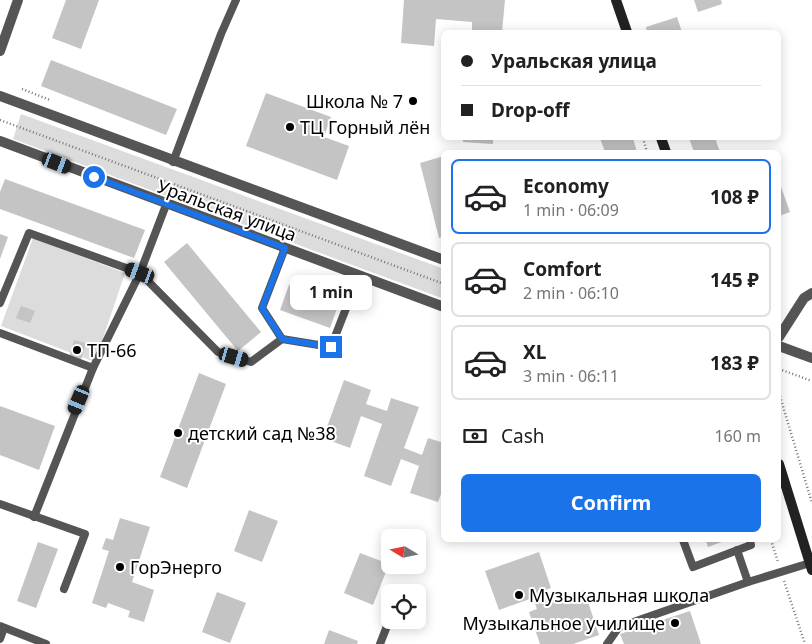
<!DOCTYPE html>
<meta charset="utf-8">
<style>
body{margin:0;font-family:"Noto Sans",sans-serif;background:#f2f2f2;color:#202124;height:100vh;display:flex;flex-direction:column;font-size:19px;white-space:nowrap}
*{box-sizing:border-box;margin:0}
p{font-size:16px;color:#757577}
.icon{flex:none;width:28px;height:28px;fill:none;stroke:currentColor;stroke-width:2;stroke-linecap:round;stroke-linejoin:round}
.map{position:relative;flex:1;overflow:hidden}
.side{position:absolute;left:441px;top:150px;width:340px;height:392px;display:flex;flex-direction:column;background:#fff;border-radius:8px;box-shadow:0 2px 12px #0003}
.side>*{flex:none}
.top-card{position:absolute;left:441px;top:30px;width:340px;height:110px;border-radius:8px;box-shadow:0 2px 12px #0003;display:grid;align-content:center;height:110px;padding:0 20px;background:#fff}
.needle{width:32px;rotate:280deg}
.buttons{position:absolute;left:381px;top:529px;display:grid;gap:10px}
.buttons a{display:grid;place-items:center;width:45px;height:45px;border-radius:8px;background:#fff;box-shadow:0 2px 12px #0003;font-size:25px}
.end{position:absolute;width:22px;height:22px;margin:-11px;border:6px solid #1a73e8;background:#fff;box-shadow:0 0 0 2px #fff}
.from{border-radius:50%}
.bubble{position:absolute;height:35px;border-radius:8px;background:#fff;box-shadow:0 2px 12px #0003;font-size:16px;font-weight:700;line-height:35px;text-align:center}
.car{position:absolute;width:15px;height:30px;margin:-15px -8px;border-radius:6px;box-shadow:0 0 4px 1px #0007;background:linear-gradient(#222 24%,#8ab4d8 0 40%,#222 0 76%,#8ab4d8 0 86%,#222 0)}
.top-card b{display:flex;align-items:center;gap:18px;height:48px;font-size:19px}
.top-card b+b{border-top:1px solid #e0e0e0}
.top-card i{width:12px;height:12px;background:#202124}
ul{padding:9px 0 0;list-style:none}
li{display:flex;align-items:center;gap:15px;height:75px;margin:0 10px 8px;padding:0 10px;border:2px solid #e0e0e0;border-radius:8px}
li div{flex:1}
li b{display:block;font-size:19px}
li em{font-style:normal;font-weight:700}
li.active{border-color:#1a73e8}
li>.icon{width:45px;height:45px;stroke-width:1.5}
.pay{display:flex;align-items:center;gap:12px;height:55px;padding:0 20px;font-size:19px}
.pay p{margin-inline-start:auto}
.button{display:flex;gap:10px;margin-top:auto;padding:10px 20px}
.button a{flex:1;height:58px;border-radius:8px;background:#1a73e8;color:#fff;font-size:20px;font-weight:700;line-height:58px;text-align:center}
.map>svg:first-child{display:block}
.green{fill:#dcdcdc}
.building{fill:#c4c4c4}
.lines{fill:none;stroke-linecap:round;stroke-linejoin:round}
.path{stroke:#777;stroke-width:2.5;stroke-dasharray:1 2.5;stroke-linecap:butt}
.lane{stroke:#555;stroke-width:8}
.street{stroke:#555;stroke-width:10}
.secondary{stroke:#222;stroke-width:10}
.route{stroke:#1a73e8;stroke-width:6}
.poi-dot{fill:#000;stroke:#fff;stroke-width:2}
.labels{text-anchor:middle;dominant-baseline:central;stroke-width:4;stroke-linejoin:round;paint-order:stroke}
.poi-label{font-size:18px;fill:#000;stroke:#fff;text-anchor:start}
.street-label{font-size:18px;fill:#000;stroke:#fff}
</style>
<div class="map">
<svg width="812" height="644" viewBox="0 0 812 644">
<rect width="100%" height="100%" fill="#fff"/>
<g class="green">
<polygon points="21,114 444,269 444,299 13,139"/>
<polygon points="33,238 125,273 95,362 1,326"/>
</g>
<g class="building">
<polygon points="66,0 99,0 81,49 52,38"/>
<polygon points="404,0 505,0 502,32 472,32 472,22 436,19 434,46 401,43"/>
<polygon points="694,0 721,0 722,4 698,12"/>
<polygon points="677,17 682,32 647,32 646,27"/>
<polygon points="51,60 177,109 166,135 41,86"/>
<polygon points="266,93 331,117 324,137 349,146 337,180 246,146"/>
<polygon points="463,138 493,138 493,144 463,142"/>
<polygon points="600,138 633,138 637,152 605,152"/>
<polygon points="689,138 715,138 720,152 694,152"/>
<polygon points="444,156 444,237 439,238 420,163"/>
<polygon points="5,179 145,230 134,258 0,209 0,192"/>
<polygon points="780,184 790,212 779,216 779,185"/>
<polygon points="0,234 8,237 0,259"/>
<polygon points="187,243 261,332 238,351 164,262"/>
<polygon points="289,285 339,303 330,328 280,310"/>
<polygon points="21,306 35,311 30,323 16,318"/>
<polygon points="74,340 86,343 81,360 69,357"/>
<polygon points="199,373 226,384 187,488 160,477"/>
<polygon points="344,380 371,390 366,404 387,411 391,398 419,407 404,448 422,455 428,438 444,443 444,486 438,502 410,493 419,466 401,459 391,486 364,476 382,424 361,416 350,448 323,438"/>
<polygon points="0,406 55,426 39,470 0,455"/>
<polygon points="249,510 278,521 262,562 234,551"/>
<polygon points="120,518 150,527 132,582 154,590 144,622 128,617 130,611 108,603 106,608 92,603 109,551 102,549 106,538 113,540"/>
<polygon points="706,540 727,540 708,547"/>
<polygon points="38,542 58,549 36,608 17,601"/>
<polygon points="539,552 551,588 543,591 547,603 584,590 599,635 573,644 540,644 529,612 537,609 533,598 499,610 485,571"/>
<polygon points="360,553 389,564 373,605 344,593"/>
<polygon points="217,592 246,603 230,643 202,632"/>
<polygon points="690,611 701,644 624,644 620,634"/>
<polygon points="329,630 358,641 357,644 324,644"/>
</g>
<g class="lines">
<g class="path">
<polyline points="22,89 50,100"/>
<polyline points="0,120 444,284"/>
<polyline points="643,138 647,152"/>
<polyline points="779,369 812,381"/>
<polyline points="779,393 812,503"/>
<polyline points="771,540 778,562"/>
<polyline points="784,581 805,644"/>
</g>
<g class="lane">
<polyline points="173,162 221,34 236,0"/>
<polyline points="0,303 29,233 140,273 218,352 251,362 282,339 262,308 285,248"/>
<polyline points="0,333 93,368 140,273 166,205"/>
<polyline points="282,339 331,347 359,275"/>
<polyline points="0,504 85,534 64,589"/>
<polyline points="34,517 93,368"/>
<polyline points="683,540 693,567 751,545 750,540"/>
<polyline points="737,550 748,582"/>
<polyline points="0,626 46,644"/>
<polyline points="0,639 4,628"/>
<polyline points="380,644 387,626"/>
<polyline points="607,644 619,627 748,582 810,563"/>
</g>
<g class="street">
<polyline points="0,51 18,0"/>
<polyline points="0,96 444,260"/>
<polyline points="0,141 444,307"/>
<polyline points="779,337 804,298 812,293"/>
<polyline points="779,346 812,358"/>
</g>
<g class="secondary">
<polyline points="616,0 627,32"/>
<polyline points="661,138 666,152"/>
<polyline points="779,464 812,570"/>
</g>
</g>
<g class="lines">
<polyline class="route" points="94,177 285,248 262,308 282,339 331,347"/>
</g>
<g class="poi-dot">
<circle cx="413" cy="101" r="5"/>
<circle cx="290" cy="127" r="5"/>
<circle cx="77" cy="350" r="5"/>
<circle cx="178" cy="433" r="5"/>
<circle cx="120" cy="567" r="5"/>
<circle cx="519" cy="595" r="5"/>
<circle cx="675" cy="623" r="5"/>
</g>
<g class="labels">
<g class="poi-label">
<text x="403" y="101" text-anchor="end">Школа № 7</text>
<text x="300" y="127">ТЦ Горный лён</text>
<text x="87" y="350">ТП-66</text>
<text x="188" y="433">детский сад №38</text>
<text x="130" y="567">ГорЭнерго</text>
<text x="529" y="595">Музыкальная школа</text>
<text x="665" y="623" text-anchor="end">Музыкальное училище</text>
</g>
<g class="street-label">
<text transform="translate(227 210) rotate(20)">Уральская улица</text>
</g>
</g>
</svg>
<div class="buttons">
<a><svg class="needle" viewBox="-14 -14 28 28"><path d="M0-13l5 13h-10z" fill="#e53935"/><path d="M0 13l5-13h-10z" fill="#757577"/></svg></a>
<a><svg class="icon" aria-label="locate" viewBox="0 0 24 24"><circle cx="12" cy="12" r="6"/><path d="M12 2v4M12 18v4M2 12h4M18 12h4"/></svg></a>
</div>
<i class="end from" style="left:94px;top:177px"></i>
<i class="end" style="left:331px;top:347px"></i>
<div class="bubble" style="left:290px;top:275px;width:82px">1 min</div>
<i class="car" style="left:57px;top:163px;rotate:111deg"></i>
<i class="car" style="left:140px;top:273px;rotate:290deg"></i>
<i class="car" style="left:234px;top:357px;rotate:106deg"></i>
<i class="car" style="left:79px;top:400px;rotate:203deg"></i>
<div class="top-card">
<b><i class="from"></i>Уральская улица</b>
<b><i></i>Drop-off</b>
</div>
<section class="side">
<ul>
<li class="active"><svg class="icon" aria-label="car" viewBox="0 0 24 24"><path d="M5 17H2v-5l4-1 3-4h7l3 4 3 1v5h-3M9 17h6M6 11h13"/><circle cx="7" cy="17" r="2"/><circle cx="17" cy="17" r="2"/></svg><div><b>Economy</b><p>1 min · 06:09</p></div><em>108 ₽</em></li>
<li><svg class="icon" aria-label="car" viewBox="0 0 24 24"><path d="M5 17H2v-5l4-1 3-4h7l3 4 3 1v5h-3M9 17h6M6 11h13"/><circle cx="7" cy="17" r="2"/><circle cx="17" cy="17" r="2"/></svg><div><b>Comfort</b><p>2 min · 06:10</p></div><em>145 ₽</em></li>
<li><svg class="icon" aria-label="car" viewBox="0 0 24 24"><path d="M5 17H2v-5l4-1 3-4h7l3 4 3 1v5h-3M9 17h6M6 11h13"/><circle cx="7" cy="17" r="2"/><circle cx="17" cy="17" r="2"/></svg><div><b>XL</b><p>3 min · 06:11</p></div><em>183 ₽</em></li>
</ul>
<div class="pay"><svg class="icon" aria-label="cash" viewBox="0 0 24 24"><path d="M3 7h18v10H3z"/><circle cx="12" cy="12" r="2"/></svg>Cash<p>160 m</p></div>
<div class="button"><a>Confirm</a></div>
</section>
</div>
